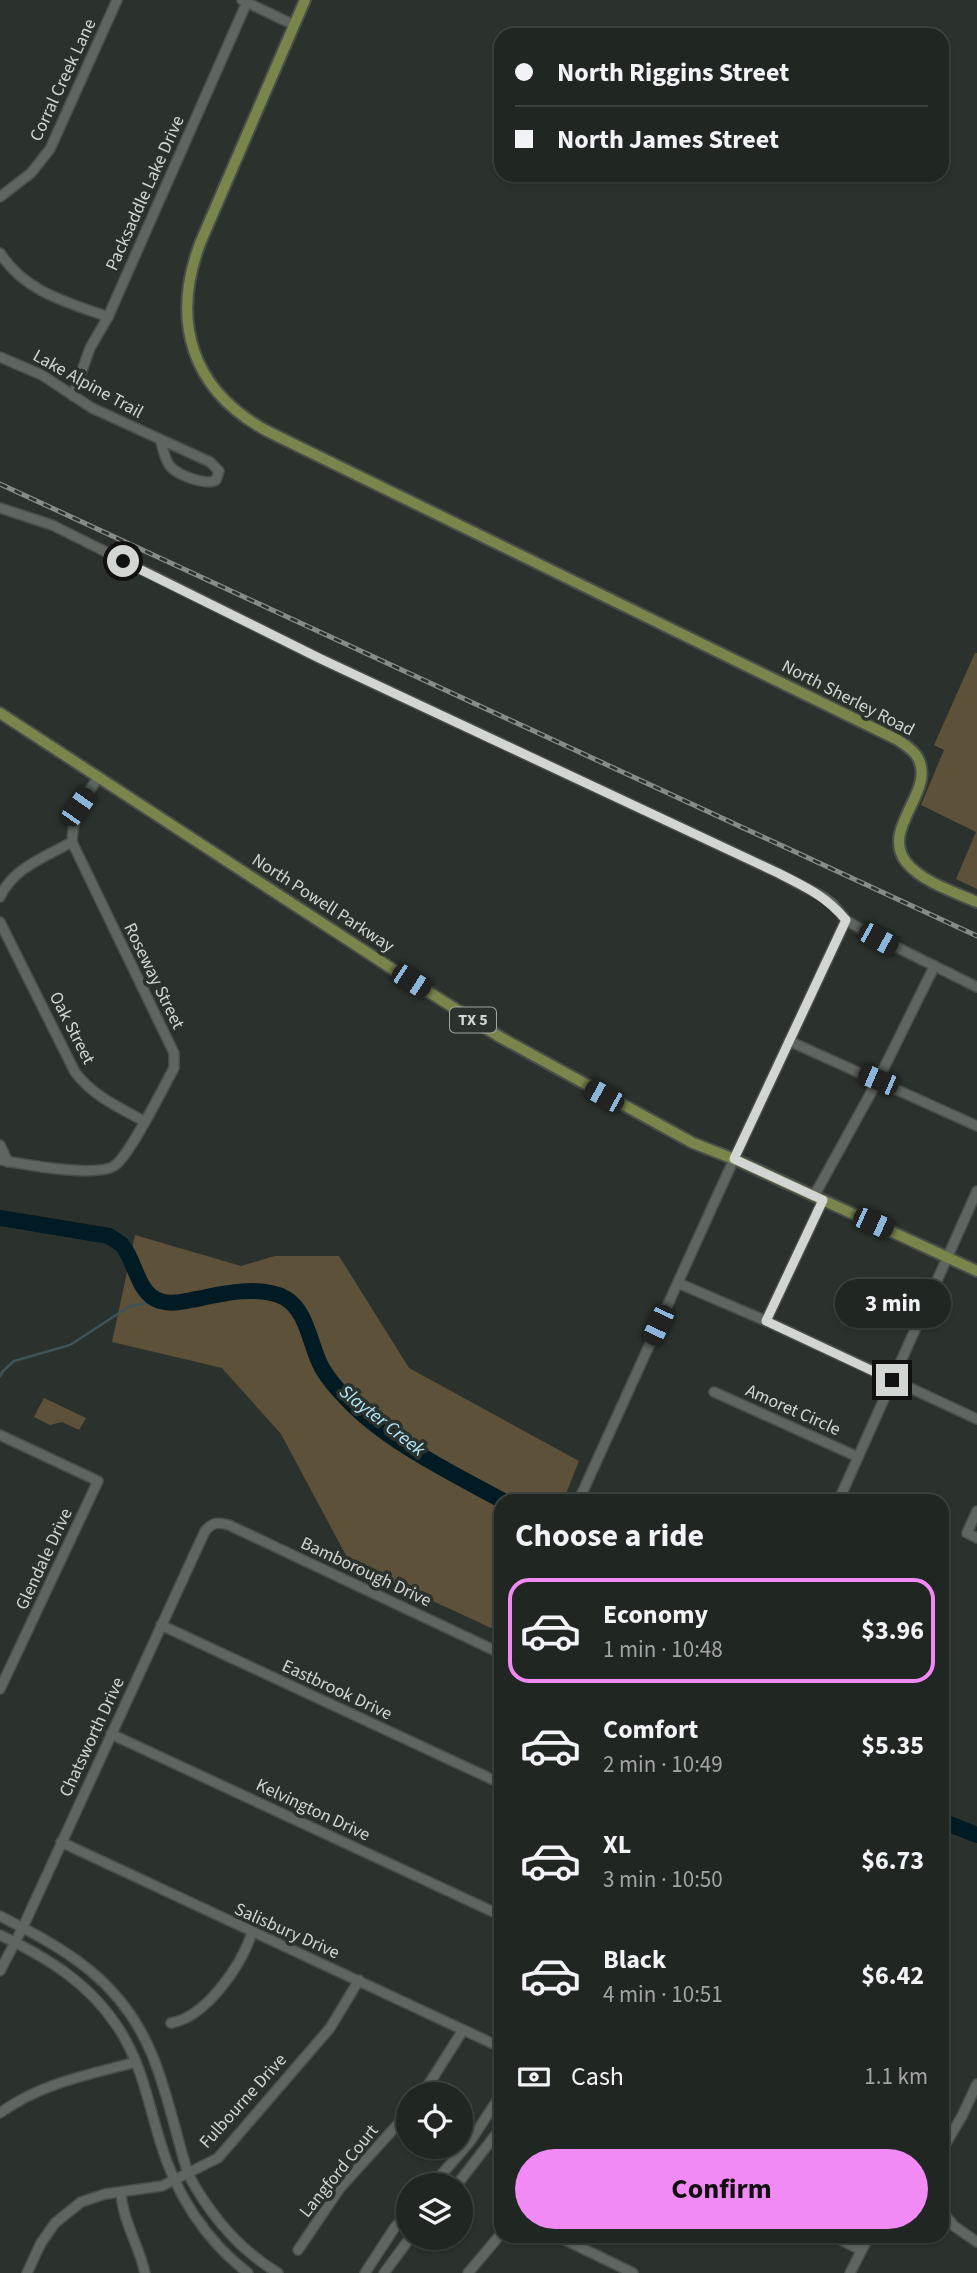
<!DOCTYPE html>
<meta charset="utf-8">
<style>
body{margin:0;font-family:"Source Sans 3",sans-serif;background:#282e2a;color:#f1f3f6;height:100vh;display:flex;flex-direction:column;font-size:26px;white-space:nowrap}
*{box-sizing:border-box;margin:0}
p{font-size:23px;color:#a2a5a5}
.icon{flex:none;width:38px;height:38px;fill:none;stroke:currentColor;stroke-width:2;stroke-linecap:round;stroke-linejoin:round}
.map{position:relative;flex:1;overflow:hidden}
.side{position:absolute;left:494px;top:1494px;width:455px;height:749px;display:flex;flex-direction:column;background:#202622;border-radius:21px;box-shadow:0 2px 5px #0004,0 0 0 2px #3d4340}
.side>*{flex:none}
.hud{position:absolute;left:494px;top:28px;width:455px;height:154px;border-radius:21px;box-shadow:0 2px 5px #0004,0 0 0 2px #3d4340;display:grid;align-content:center;height:154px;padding:0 21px;background:#202622}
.tools{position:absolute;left:396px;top:2082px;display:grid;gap:14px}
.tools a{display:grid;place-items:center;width:77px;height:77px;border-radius:50%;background:#202622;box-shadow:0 2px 5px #0004,0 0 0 2px #3d4340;font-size:35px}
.end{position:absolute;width:32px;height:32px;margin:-16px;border:9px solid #d1d6d2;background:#111;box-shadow:0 0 0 4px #111}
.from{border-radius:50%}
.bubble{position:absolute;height:49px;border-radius:24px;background:#202622;box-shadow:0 2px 5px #0004,0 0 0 2px #3d4340;font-size:23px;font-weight:700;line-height:49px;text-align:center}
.car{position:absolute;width:21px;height:42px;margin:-21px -10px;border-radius:9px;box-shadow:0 0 5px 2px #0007;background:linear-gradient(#222 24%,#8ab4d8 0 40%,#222 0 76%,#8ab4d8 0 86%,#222 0)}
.hud b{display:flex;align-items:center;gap:24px;height:66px;font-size:26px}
.hud b+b{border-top:2px solid #3d4340}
.hud i{width:18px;height:18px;background:#f1f3f6}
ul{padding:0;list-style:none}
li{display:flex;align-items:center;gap:21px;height:105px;margin:0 14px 10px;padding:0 7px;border:4px solid transparent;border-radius:21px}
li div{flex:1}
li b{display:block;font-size:26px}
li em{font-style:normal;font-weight:700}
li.selected{border-color:#f18af4}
li>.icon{width:63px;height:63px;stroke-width:1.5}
h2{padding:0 21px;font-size:32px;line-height:84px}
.pay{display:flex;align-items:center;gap:18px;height:77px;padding:0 21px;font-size:26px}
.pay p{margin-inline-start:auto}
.primary-button{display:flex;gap:14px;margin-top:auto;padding:14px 21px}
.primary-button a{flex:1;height:80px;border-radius:42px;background:#f18af4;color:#111;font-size:28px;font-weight:700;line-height:80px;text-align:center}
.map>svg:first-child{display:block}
.green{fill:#5e513a}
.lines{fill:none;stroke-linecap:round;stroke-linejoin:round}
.stream{stroke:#3f5358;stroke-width:2.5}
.river{stroke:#011b24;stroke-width:16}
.minor-casing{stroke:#484f4a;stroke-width:12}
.major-casing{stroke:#484f4a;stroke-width:14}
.minor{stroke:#5e665f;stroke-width:9}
.major{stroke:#7a854c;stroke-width:10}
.rail-casing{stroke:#868c88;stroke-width:5}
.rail{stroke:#2b322d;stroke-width:2.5;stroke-dasharray:8;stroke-linecap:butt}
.route{stroke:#d1d6d2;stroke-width:9}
.labels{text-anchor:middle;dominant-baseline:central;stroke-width:7;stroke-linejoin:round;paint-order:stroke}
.shield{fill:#2b322d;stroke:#9fa5a0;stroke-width:2}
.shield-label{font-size:16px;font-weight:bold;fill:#d1d6d2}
.street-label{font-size:18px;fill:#d1d6d2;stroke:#2b322d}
.water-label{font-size:19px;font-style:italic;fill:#b2e8fb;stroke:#2b322d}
</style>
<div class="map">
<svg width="977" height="2273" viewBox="0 0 977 2273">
<rect width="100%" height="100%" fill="#2b322d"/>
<g class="green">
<polygon points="975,653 977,653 977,889 956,879 976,832 921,805 944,750 934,745"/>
<polygon points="135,1235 241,1266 275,1256 339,1256 409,1368 579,1461 563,1501 500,1502 500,1632 350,1563 281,1434 222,1368 112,1342"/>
<polygon points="44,1398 86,1418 79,1430 62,1422 50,1425 34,1417"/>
</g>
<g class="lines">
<polyline class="stream" points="0,1376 3,1371 14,1361 70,1345 130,1306 160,1301"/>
<g class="river">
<path d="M0,1218L109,1236C113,1239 119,1242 122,1245C136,1261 137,1294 160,1301C172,1305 185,1301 197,1299C224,1293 260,1285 285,1298C308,1311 310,1347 322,1368C328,1378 337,1389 345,1397C385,1441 452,1473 505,1502"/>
<polyline points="942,1821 977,1835"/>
</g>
<g class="minor-casing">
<g id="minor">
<polyline points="242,0 294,25"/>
<polyline points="0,197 31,173 50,149 117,0"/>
<path d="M0,253C25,292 67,302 108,317"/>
<path d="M0,357L42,375L92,408L210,462L219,471L216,480C206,486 177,475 170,466C164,459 163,447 160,439"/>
<polyline points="73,396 90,348 108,317 247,2"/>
<polyline points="0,508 52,525 321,659 776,872 822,896 833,904 846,920 864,931 977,987"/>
<path d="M0,897C13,868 45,857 72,842C73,813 82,801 98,778"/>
<path d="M0,922L75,1072C93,1096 118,1107 144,1121"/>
<polyline points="789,1041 977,1126"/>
<polyline points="0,1145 8,1162"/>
<path d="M0,1160C23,1164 95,1178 114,1166C129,1157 163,1088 174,1068V1053L72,842"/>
<polyline points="814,1196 878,1080 934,967"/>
<polyline points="678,1283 766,1321 977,1419"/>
<polyline points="766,1321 823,1200"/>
<polyline points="714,1392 858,1457"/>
<polyline points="0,1435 98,1481 0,1689"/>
<polyline points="578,1502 734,1159 846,920"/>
<polyline points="838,1502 977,1191"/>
<polyline points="977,1511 967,1533 977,1538"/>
<polyline points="161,1625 500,1783"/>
<polyline points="111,1734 500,1915"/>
<polyline points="61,1842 500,2047"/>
<path d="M0,1916C68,1950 123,1982 153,2057C168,2094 176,2135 188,2174C210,2215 238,2249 278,2273"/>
<path d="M0,1935C46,1957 88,1982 117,2026C141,2061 148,2102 160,2141C175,2193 205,2240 248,2273"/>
<path d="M0,1971L23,1927L205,1531C213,1522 217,1522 229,1525L500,1653"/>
<path d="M171,2023C206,2017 241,1966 252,1933"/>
<polyline points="422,2095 463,2030"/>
<path d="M0,2113C41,2083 88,2075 136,2062"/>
<polyline points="942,2150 962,2116 977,2084"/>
<polyline points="432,2186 471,2140 500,2096"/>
<polyline points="456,2186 500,2129"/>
<path d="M121,2193C123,2222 139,2245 145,2273"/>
<polyline points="942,2211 954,2226 977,2242"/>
<polyline points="557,2236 633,2273"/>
<polyline points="833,2236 861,2250"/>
<polyline points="298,2250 340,2188 408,2113"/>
<polyline points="27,2273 41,2243 55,2223 81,2202 105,2194 162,2186 218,2158 330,2028 359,1980"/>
<polyline points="365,2273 395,2227 408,2213"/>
<polyline points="384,2273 410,2238"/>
<polyline points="468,2273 500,2235"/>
<polyline points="850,2273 869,2236"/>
</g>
</g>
<g class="major-casing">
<g id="major">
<path d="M305,0L201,241C170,321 191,391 269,432L898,740C905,745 914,750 918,758C936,792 880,828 906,862C922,882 954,892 977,902"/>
<polyline points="0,713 394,970 500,1037 693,1143 734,1159 977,1271"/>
</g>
</g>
<use href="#minor" class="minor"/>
<use href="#major" class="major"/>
<g class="rail-casing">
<polyline id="rail" points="0,484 977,936"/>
</g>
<use href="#rail" class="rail"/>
</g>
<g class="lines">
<path class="route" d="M123,561L321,659L776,872C804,886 826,896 846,920L734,1159L823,1200L766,1321L892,1380"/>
</g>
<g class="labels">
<rect class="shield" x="450" y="1007.5" width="46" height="25" rx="5"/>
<g class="shield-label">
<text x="473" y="1020">TX 5</text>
</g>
<g class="street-label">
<text transform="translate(63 80) rotate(-65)">Corral Creek Lane</text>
<text transform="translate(145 193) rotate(-66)">Packsaddle Lake Drive</text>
<text transform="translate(88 384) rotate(29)">Lake Alpine Trail</text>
<text transform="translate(848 698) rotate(27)">North Sherley Road</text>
<text transform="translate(323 903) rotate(33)">North Powell Parkway</text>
<text transform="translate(154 976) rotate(64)">Roseway Street</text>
<text transform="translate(72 1028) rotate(63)">Oak Street</text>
<text transform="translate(793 1410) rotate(24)">Amoret Circle</text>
<text transform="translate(44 1559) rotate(-65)">Glendale Drive</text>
<text transform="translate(366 1572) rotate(25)">Bamborough Drive</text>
<text transform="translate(337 1690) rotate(25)">Eastbrook Drive</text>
<text transform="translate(92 1737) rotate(-65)">Chatsworth Drive</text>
<text transform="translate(313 1810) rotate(25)">Kelvington Drive</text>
<text transform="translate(287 1931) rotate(24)">Salisbury Drive</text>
<text transform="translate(243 2101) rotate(-48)">Fulbourne Drive</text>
<text transform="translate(339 2171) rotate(-51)">Langford Court</text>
</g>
<g class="water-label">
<text transform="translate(382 1421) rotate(38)">Slayter Creek</text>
</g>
</g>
</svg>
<div class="tools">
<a><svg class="icon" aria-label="locate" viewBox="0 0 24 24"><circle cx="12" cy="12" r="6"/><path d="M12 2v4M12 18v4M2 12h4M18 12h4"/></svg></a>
<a><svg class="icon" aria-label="layers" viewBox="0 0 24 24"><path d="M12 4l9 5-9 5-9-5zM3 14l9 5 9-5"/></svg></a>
</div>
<i class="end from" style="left:123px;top:561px"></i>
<i class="end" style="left:892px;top:1380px"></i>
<div class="bubble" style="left:835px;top:1279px;width:116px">3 min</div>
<i class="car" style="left:78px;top:807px;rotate:35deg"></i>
<i class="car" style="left:878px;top:939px;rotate:119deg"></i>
<i class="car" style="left:411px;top:981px;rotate:123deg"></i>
<i class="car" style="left:878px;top:1080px;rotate:293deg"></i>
<i class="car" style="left:604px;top:1096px;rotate:299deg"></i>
<i class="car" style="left:873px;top:1223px;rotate:114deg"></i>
<i class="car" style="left:658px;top:1325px;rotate:205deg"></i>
<div class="hud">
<b><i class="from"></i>North Riggins Street</b>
<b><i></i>North James Street</b>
</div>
<section class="side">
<h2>Choose a ride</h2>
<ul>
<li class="selected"><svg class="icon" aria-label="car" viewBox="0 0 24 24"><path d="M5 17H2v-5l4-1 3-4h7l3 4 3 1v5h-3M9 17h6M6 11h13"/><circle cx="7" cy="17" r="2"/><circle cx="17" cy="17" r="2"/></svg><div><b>Economy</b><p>1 min · 10:48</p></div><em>$3.96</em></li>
<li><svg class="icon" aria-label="car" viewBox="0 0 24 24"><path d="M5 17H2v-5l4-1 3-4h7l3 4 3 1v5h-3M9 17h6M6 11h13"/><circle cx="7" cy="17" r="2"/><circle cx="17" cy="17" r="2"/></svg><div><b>Comfort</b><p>2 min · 10:49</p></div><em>$5.35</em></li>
<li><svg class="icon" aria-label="car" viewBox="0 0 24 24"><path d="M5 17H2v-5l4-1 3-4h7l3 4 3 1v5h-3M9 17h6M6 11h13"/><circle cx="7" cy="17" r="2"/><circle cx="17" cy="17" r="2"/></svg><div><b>XL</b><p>3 min · 10:50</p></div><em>$6.73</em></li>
<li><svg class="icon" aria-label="car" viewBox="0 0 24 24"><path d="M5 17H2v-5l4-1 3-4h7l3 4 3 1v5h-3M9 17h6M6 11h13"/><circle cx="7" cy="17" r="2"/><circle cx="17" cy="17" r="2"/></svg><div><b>Black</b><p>4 min · 10:51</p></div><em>$6.42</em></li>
</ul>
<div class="pay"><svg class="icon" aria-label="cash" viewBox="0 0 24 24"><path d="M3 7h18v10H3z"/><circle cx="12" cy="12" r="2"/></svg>Cash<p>1.1 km</p></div>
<div class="primary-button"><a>Confirm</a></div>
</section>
</div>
